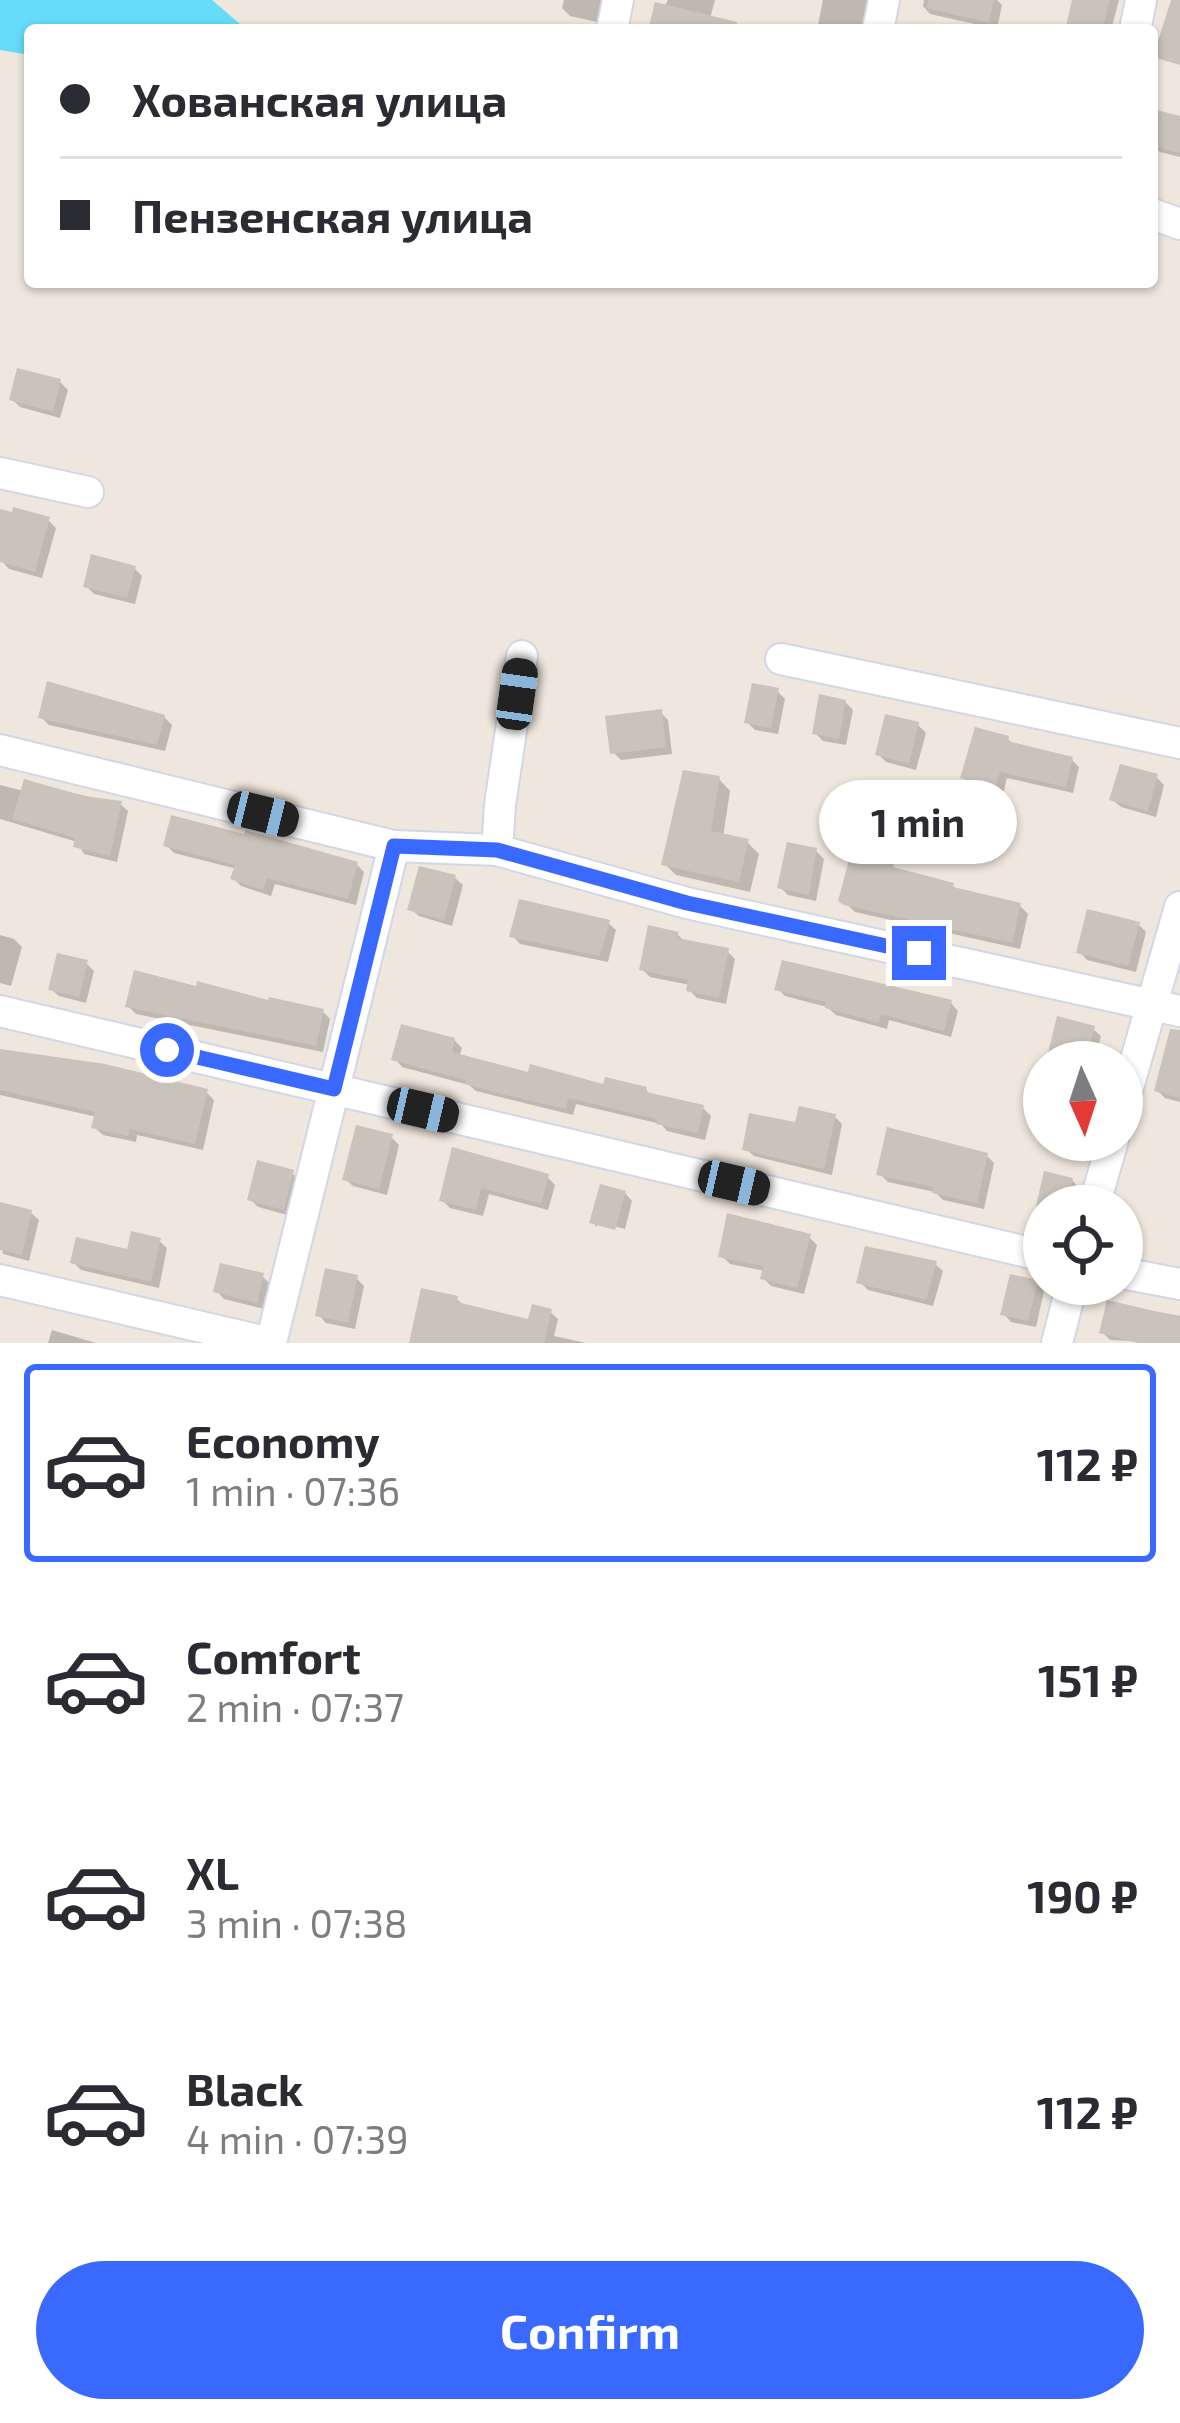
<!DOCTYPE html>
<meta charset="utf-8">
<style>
body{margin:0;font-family:"Exo 2",sans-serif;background:#f7f7f7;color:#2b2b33;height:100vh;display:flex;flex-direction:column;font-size:45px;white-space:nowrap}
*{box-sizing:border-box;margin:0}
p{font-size:39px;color:#7c7c81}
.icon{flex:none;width:66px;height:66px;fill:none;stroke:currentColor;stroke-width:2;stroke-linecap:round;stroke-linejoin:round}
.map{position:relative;height:1343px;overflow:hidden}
.sheet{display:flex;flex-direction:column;background:#fff;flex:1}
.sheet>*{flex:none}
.guide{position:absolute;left:24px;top:24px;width:1134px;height:264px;border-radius:12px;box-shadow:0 3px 9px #0004;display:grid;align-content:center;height:264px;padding:0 36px;background:#fff}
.needle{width:78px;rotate:177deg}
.fabs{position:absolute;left:1023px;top:1041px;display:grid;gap:24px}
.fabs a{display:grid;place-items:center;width:120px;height:120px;border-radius:50%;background:#fff;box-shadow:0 3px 9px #0004;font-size:60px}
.end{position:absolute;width:54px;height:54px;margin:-27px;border:15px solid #3a69ff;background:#fff;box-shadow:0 0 0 6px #fff}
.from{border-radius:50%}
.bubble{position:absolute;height:84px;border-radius:42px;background:#fff;box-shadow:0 3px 9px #0004;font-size:39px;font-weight:700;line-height:84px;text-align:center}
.car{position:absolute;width:36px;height:72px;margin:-36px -18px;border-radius:15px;box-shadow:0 0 9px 3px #0007;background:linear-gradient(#222 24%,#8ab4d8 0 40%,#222 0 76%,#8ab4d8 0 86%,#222 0)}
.guide b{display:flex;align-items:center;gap:42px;height:114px;font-size:45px}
.guide b+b{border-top:3px solid #e1e1e2}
.guide i{width:30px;height:30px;background:#2b2b33}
ul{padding:21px 0 0;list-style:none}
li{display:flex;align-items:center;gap:36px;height:198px;margin:0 24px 18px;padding:0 12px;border:6px solid transparent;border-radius:12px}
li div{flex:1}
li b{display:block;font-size:45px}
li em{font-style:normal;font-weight:700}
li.selected{border-color:#3a69ff}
li>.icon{width:108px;height:108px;stroke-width:1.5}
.cta{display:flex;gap:24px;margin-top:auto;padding:24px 36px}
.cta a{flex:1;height:138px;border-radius:72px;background:#3a69ff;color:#fff;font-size:48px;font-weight:700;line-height:138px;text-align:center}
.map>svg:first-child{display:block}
.water{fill:#66dbfa}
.shadow{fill:#0003}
.building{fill:#cac3bc}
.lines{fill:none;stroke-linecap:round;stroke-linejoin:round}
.minor-casing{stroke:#d2d7e6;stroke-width:34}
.minor{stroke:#fff;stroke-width:30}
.route{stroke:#3a69ff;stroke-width:15}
</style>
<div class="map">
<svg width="1180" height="1343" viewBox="0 0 1180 1343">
<rect width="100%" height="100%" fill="#efe6dd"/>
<polygon class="water" points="0,0 212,0 247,30 30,30 30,55 0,50"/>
<g class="shadow">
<polygon points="564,0 602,0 597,22 570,16 562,8"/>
<polygon points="668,0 715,0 707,30 651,30"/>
<polygon points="823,0 874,0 868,24 863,23 862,30 817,30"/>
<polygon points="924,0 997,0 1002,5 997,29 930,14 923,6"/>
<polygon points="1075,0 1119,0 1111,30 1074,30 1069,25"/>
<polygon points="1160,114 1180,119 1180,157 1160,152 1152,144"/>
<polygon points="60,382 68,390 60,418 20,407 12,399"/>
<polygon points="0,512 48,520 56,528 42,578 9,569 2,561"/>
<polygon points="134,568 142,576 135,604 94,594 86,586"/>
<polygon points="777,691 785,699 778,734 755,730 747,722"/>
<polygon points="845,702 853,710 846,745 823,741 815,733"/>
<polygon points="660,712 668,720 672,754 621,760 613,752"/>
<polygon points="41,717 164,717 172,725 165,751 49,725"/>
<polygon points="918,725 926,733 916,770 886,762 878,754"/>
<polygon points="1008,739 1014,746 1072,760 1079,767 1073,793 1007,778 1003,794 971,785 964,777"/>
<polygon points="1156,777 1164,785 1156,817 1121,807 1113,800"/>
<polygon points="719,779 730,791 723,837 747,842 759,854 750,892 676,875 665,864"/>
<polygon points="26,782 120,804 128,811 117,862 84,854 77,842 0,819 0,785 24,791"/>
<polygon points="166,845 356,864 364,872 356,905 275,884 271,896 241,886 234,879 237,869 174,853"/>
<polygon points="816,851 824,859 816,901 788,895 780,887"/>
<polygon points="893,866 898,871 953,886 958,892 1020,906 1028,914 1020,949 855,912 842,900"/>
<polygon points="455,878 463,885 452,926 419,916 411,909"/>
<polygon points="608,923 616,930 608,962 520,944 513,936"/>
<polygon points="1138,924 1146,932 1136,972 1087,960 1080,952"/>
<polygon points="677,934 686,943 727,951 735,959 726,1004 697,998 689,990 690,985 650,977 642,969"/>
<polygon points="0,935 14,939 22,947 11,986 0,983"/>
<polygon points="86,963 94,971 86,1003 59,996 51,989"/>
<polygon points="778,989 951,1003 958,1011 951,1037 889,1020 887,1029 836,1015 827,1007 785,996"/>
<polygon points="271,1004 323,1012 330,1019 323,1052 136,1014 128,1006"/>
<polygon points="1093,1029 1101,1036 1094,1062 1067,1062 1051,1052"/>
<polygon points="454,1040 462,1048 459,1057 530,1075 605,1088 645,1089 653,1097 703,1108 711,1116 705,1140 667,1131 661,1124 576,1104 573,1115 476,1091 469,1085 402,1067 395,1059"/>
<polygon points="1180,1048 1180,1102 1165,1098 1157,1090"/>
<polygon points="0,1052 206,1092 214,1100 203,1150 137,1135 136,1142 103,1135 95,1128 97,1117 0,1095"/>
<polygon points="835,1117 842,1124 832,1175 754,1156 746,1149 798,1125"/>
<polygon points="391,1137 399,1145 387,1195 353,1186 345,1179"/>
<polygon points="454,1151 547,1177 555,1185 548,1210 489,1194 483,1216 450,1208 442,1200"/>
<polygon points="986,1155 994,1163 984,1209 943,1200 935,1192 888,1182 880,1174"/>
<polygon points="292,1173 300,1180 291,1216 258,1207 250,1199"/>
<polygon points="1046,1174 1072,1180 1079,1188 1075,1206 1044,1206 1044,1219 1037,1213"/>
<polygon points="625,1193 632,1201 625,1229 597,1222 597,1227 592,1222"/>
<polygon points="31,1213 39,1220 29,1261 3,1254 0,1217"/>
<polygon points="809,1237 817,1245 804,1294 771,1286 763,1278 765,1271 730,1264 722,1256"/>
<polygon points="159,1241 167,1248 159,1288 81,1270 73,1262 129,1252"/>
<polygon points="935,1264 943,1271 933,1306 868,1290 860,1282"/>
<polygon points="262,1276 270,1284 264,1309 224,1299 217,1291"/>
<polygon points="356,1278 364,1286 355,1329 326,1323 319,1315"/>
<polygon points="1036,1283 1044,1291 1036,1327 1011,1322 1004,1314"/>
<polygon points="457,1299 465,1307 531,1323 550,1312 558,1319 554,1336 586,1343 413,1343"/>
<polygon points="1109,1303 1180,1316 1180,1343 1110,1340 1102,1332"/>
<polygon points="52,1330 96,1343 48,1343"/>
</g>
<g class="building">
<polygon points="928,0 994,0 989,23 927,8"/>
<polygon points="1072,0 1110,0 1102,30 1066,26"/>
<polygon points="1171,0 1180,0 1180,65 1153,57"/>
<polygon points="655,2 737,22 736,30 648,30"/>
<polygon points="1157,110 1180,116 1180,153 1152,146"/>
<polygon points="17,368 61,379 53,412 9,400"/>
<polygon points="13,507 50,517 35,572 0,562 0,509 12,512"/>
<polygon points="91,554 136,566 127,598 83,587"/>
<polygon points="47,681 165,715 157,745 38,718"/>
<polygon points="752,683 779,688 771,728 744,723"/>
<polygon points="819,694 846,700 839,739 812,734"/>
<polygon points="662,709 666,747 610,754 605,716"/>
<polygon points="885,714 919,722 909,764 875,755"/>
<polygon points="975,727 1009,736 1008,741 1073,757 1066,787 1000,772 995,788 960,778"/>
<polygon points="1120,764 1158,774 1148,811 1109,800"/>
<polygon points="683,770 720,776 711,831 749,839 739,882 661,865"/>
<polygon points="24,779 84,796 122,801 110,856 73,847 75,838 12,819"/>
<polygon points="171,815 244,834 245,830 358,862 348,899 267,878 263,890 230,879 235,865 163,846"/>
<polygon points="787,842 817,848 809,895 777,888"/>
<polygon points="855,855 894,863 893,867 954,883 953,887 1021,903 1012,943 844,905 838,901 850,856"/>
<polygon points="419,866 456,875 444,920 407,910"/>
<polygon points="519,899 610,920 600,956 509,937"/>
<polygon points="1087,909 1140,922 1128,966 1076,953"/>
<polygon points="648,925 679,932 677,938 729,948 719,998 686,991 688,980 639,970"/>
<polygon points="57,953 88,960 79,997 48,990"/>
<polygon points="782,960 952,1000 944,1031 881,1014 879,1023 825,1008 826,1002 774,990"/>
<polygon points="134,970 196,986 197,981 268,1000 269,997 324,1009 316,1046 125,1007"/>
<polygon points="1057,1016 1095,1026 1085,1062 1048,1053"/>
<polygon points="401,1024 455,1038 452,1052 528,1072 530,1064 603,1084 605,1077 647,1087 646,1092 704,1105 698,1133 656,1124 657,1119 568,1098 566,1109 505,1095 465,1084 466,1080 391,1060"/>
<polygon points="1170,1029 1180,1030 1180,1098 1154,1091"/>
<polygon points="0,1049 105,1064 208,1089 195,1144 130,1129 128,1136 91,1128 95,1112 0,1090"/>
<polygon points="799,1106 836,1114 824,1169 742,1150 749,1113 795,1122"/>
<polygon points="356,1125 393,1134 379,1189 342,1180"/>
<polygon points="887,1127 988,1153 977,1203 932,1193 933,1187 876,1175"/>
<polygon points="452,1147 549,1174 541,1204 481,1188 476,1210 439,1201"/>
<polygon points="257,1160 294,1170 284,1210 247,1200"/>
<polygon points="1044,1171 1073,1178 1066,1206 1036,1206"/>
<polygon points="600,1184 626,1191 615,1230 589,1223"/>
<polygon points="0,1202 32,1210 22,1255 0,1250"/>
<polygon points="727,1213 811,1234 797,1288 760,1279 763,1266 718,1257"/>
<polygon points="131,1231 161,1238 151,1282 70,1263 76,1237 127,1249"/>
<polygon points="865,1246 937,1261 926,1300 856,1283"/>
<polygon points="220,1263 264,1273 257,1303 213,1292"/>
<polygon points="325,1268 358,1275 348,1323 315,1316"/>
<polygon points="1010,1274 1038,1280 1028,1321 1000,1315"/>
<polygon points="421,1288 458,1296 457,1302 528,1319 532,1304 552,1309 544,1343 409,1343"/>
<polygon points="1107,1300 1180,1317 1180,1343 1138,1343 1099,1333"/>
</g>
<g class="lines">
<g class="minor-casing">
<g id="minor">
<polyline points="612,30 618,0"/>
<polyline points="878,30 884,0"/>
<polyline points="1135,30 1141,0"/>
<polyline points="1152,214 1180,224"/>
<polyline points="0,473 88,492"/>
<polyline points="781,659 1180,743"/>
<polyline points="0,750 394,846 497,850 687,903 1180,1011"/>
<polyline points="497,850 500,805 522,656"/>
<polyline points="0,1011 1044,1256"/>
<polyline points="1122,1108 1180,907"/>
<polyline points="1094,1206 1113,1140"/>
<polyline points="1122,1273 1180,1284"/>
<polyline points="0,1280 270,1343"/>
<polyline points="271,1343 394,846"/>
<polyline points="1057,1343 1072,1284"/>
</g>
</g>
<use href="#minor" class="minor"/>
</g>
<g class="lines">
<polyline class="route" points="167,1050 334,1089 394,846 497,850 687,903 919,953"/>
</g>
</svg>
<div class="fabs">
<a><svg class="needle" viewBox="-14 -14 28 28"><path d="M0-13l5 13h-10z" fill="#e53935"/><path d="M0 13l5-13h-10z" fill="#7c7c81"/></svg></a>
<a><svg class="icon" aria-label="locate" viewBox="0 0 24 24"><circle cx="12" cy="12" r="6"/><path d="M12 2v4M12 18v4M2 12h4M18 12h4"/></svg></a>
</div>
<i class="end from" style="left:167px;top:1050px"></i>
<i class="end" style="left:919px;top:953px"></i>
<div class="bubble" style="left:819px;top:780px;width:198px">1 min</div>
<i class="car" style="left:517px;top:694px;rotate:8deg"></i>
<i class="car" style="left:263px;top:814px;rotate:104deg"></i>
<i class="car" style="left:423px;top:1110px;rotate:103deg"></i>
<i class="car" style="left:734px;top:1183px;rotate:103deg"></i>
<div class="guide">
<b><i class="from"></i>Хованская улица</b>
<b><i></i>Пензенская улица</b>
</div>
</div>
<section class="sheet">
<ul>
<li class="selected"><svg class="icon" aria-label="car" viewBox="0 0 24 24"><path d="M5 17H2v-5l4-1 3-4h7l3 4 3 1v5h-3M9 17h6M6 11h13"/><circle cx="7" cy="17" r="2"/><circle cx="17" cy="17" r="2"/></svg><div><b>Economy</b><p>1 min · 07:36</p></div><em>112 ₽</em></li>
<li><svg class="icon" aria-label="car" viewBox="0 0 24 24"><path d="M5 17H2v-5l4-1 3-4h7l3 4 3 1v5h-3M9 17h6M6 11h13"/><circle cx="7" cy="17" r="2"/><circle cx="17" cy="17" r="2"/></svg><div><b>Comfort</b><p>2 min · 07:37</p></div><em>151 ₽</em></li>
<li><svg class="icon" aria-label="car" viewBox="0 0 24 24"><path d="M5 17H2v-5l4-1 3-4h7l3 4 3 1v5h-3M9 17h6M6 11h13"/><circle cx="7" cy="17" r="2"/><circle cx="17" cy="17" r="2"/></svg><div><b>XL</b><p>3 min · 07:38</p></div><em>190 ₽</em></li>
<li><svg class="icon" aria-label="car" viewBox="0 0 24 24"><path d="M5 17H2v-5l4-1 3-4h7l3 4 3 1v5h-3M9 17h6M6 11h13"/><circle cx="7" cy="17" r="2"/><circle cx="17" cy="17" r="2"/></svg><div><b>Black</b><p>4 min · 07:39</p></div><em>112 ₽</em></li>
</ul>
<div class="cta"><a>Confirm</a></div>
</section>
